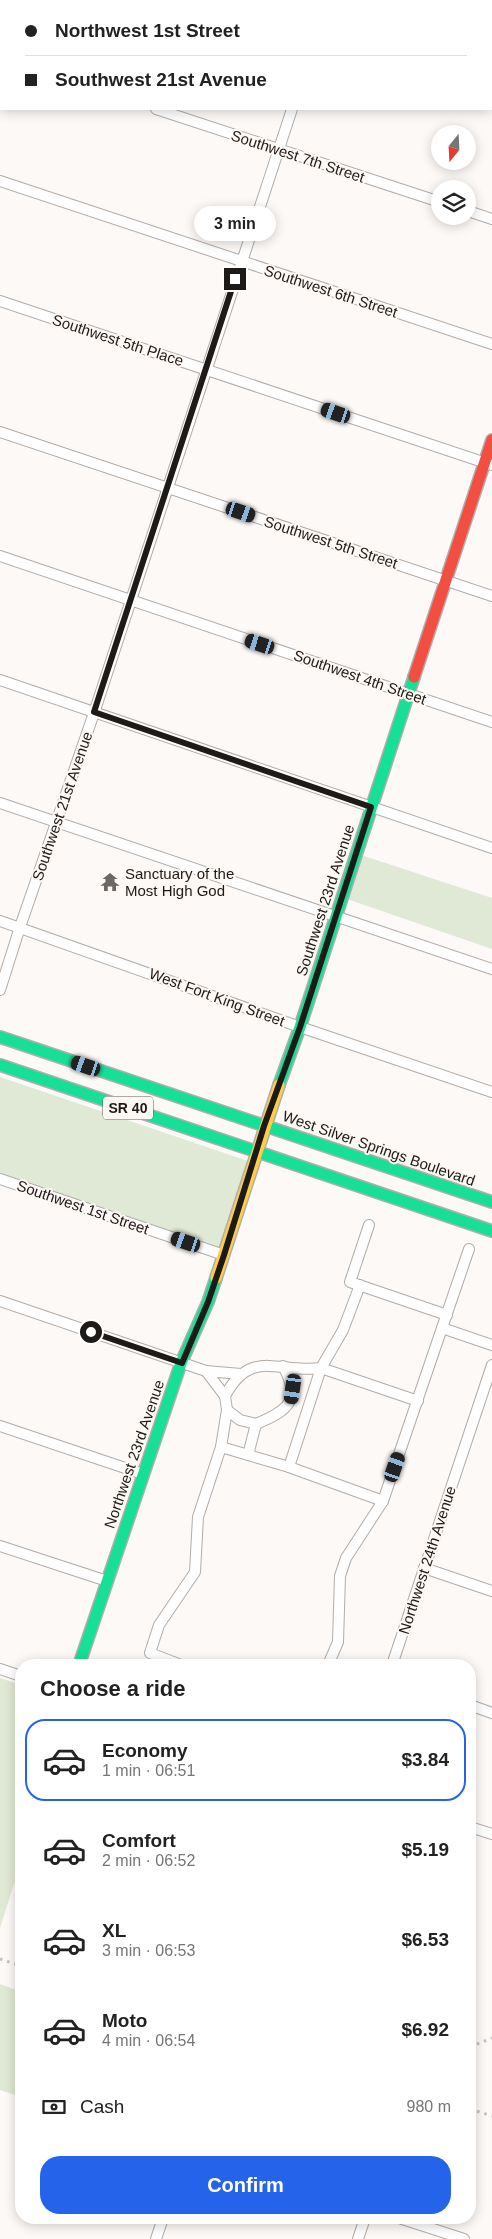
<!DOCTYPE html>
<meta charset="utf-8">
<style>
body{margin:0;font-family:Helvetica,sans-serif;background:#f2f2f2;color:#222;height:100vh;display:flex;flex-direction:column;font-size:19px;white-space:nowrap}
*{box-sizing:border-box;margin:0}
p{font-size:16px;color:#767676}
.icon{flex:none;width:28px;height:28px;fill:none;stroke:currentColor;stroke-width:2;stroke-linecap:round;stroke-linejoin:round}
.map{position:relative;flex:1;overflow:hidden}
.side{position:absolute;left:15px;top:1659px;width:461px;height:565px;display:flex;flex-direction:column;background:#fff;border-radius:20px;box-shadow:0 2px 12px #0003}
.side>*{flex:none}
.guide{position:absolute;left:0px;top:0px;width:492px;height:110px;box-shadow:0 2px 12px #0003;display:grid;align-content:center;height:110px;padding:0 25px;background:#fff}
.needle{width:32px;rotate:198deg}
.controls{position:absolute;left:431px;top:125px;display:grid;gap:10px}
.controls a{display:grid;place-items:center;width:45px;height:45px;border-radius:50%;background:#fff;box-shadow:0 2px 12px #0003;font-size:25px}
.end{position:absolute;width:22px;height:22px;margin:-11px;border:6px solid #1e1a18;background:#fff;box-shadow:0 0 0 2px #fff}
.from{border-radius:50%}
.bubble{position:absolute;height:35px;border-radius:18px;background:#fff;box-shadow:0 2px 12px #0003;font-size:16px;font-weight:800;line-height:35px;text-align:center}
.car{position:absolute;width:15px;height:30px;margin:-15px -8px;border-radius:6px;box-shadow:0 0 4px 1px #0007;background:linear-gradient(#222 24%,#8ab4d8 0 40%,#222 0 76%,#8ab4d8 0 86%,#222 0)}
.guide b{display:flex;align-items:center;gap:18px;height:48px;font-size:19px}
.guide b+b{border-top:1px solid #e0e0e0}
.guide i{width:12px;height:12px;background:#222}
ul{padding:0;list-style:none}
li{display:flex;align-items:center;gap:15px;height:82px;margin:0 10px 8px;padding:0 15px;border:2px solid transparent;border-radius:20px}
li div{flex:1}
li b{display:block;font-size:19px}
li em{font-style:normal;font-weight:800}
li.active{border-color:#2563eb}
li>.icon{width:45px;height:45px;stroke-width:1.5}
h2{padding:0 25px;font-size:22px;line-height:60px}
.pay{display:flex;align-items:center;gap:12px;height:55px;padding:0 25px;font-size:19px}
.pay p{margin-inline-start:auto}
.action{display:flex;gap:10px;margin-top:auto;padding:10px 25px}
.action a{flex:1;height:58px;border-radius:20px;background:#2563eb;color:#fff;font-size:20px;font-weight:800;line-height:58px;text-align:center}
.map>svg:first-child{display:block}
.green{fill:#e0e9d5}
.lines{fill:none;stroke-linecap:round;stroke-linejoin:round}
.street-casing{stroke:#b0adab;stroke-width:12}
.fast-casing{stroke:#b0adab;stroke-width:14}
.slow-casing{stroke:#b0adab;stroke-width:14}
.jam-casing{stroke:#b0adab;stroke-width:14}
.street{stroke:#fffefe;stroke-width:10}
.fast{stroke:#16e098;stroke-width:11}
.slow{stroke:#ffcf43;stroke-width:11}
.jam{stroke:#f24e42;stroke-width:11}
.rail{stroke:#c3c2c1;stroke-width:3;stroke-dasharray:2.5 5;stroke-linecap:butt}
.route{stroke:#1e1a18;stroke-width:6}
.labels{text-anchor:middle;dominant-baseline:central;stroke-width:4;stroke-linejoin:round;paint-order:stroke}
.shield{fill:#fef8f4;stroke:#615d5a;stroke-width:1}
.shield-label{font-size:14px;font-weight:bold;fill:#1e1a18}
.street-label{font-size:15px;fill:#1e1a18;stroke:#fef8f4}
.poi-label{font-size:15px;fill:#1e1a18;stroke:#fef8f4;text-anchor:start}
</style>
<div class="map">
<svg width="492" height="2239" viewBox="0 0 492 2239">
<rect width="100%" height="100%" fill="#fcf9f6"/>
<g class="green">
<polygon points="337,0 492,0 492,87 491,1"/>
<polygon points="361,855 492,898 492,949 347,899"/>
<polygon points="0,1077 248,1161 223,1249 0,1173"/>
<polygon points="0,1678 21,1685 21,1861 0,1928"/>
<polygon points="0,1984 21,1992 21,2097 0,2090"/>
</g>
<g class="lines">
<g class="street-casing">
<g id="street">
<polyline points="213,0 218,1"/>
<polyline points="30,1 30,0"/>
<polyline points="327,1 327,0"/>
<polyline points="0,56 1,56"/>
<polyline points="491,96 492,96"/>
<polyline points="156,109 440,202"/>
<polyline points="0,181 492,344"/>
<polyline points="468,211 492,219"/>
<polyline points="0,301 492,465"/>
<polyline points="0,432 492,596"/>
<polyline points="0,556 492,722"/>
<polyline points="0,680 492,848"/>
<polyline points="0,803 492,969"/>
<polyline points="0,921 300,1027 492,1092"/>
<polyline points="0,990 20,927 94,713 292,109"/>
<polyline points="0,1179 224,1255"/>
<polyline points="369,1225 350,1282 447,1315"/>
<polyline points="469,1249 442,1328 492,1345"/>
<polyline points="0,1301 206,1371 241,1374"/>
<path d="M225,1396C251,1347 279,1374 321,1368L343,1330L360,1285"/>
<polyline points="227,1410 240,1420 256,1424"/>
<polyline points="0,1426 143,1474"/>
<polyline points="221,1447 289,1467"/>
<path d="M248,1455L256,1424C288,1411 302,1400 283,1366"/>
<polyline points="383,1501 289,1467 321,1368 418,1401"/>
<polyline points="0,1546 107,1581"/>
<polyline points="424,1568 492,1591"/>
<polyline points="181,1665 150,1653 159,1625 195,1572 198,1517 221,1447 227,1410 225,1396 206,1371"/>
<polyline points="328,1665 338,1642 340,1576 346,1558 383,1501 442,1328"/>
<polyline points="392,1665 492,1365"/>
<polyline points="0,1669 21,1676"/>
<polyline points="470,1705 492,1713"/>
<polyline points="470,1827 492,1834"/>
<polyline points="399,2218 464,2239"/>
<polyline points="156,2239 163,2218"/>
<polyline points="358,2239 365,2218"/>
</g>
</g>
<g class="fast-casing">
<g id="fast">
<polyline points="0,1037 492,1202"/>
<polyline points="0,1065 492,1231"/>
<polyline points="279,1085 300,1027 414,677"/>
<polyline points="79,1665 181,1363 208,1302 216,1278"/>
</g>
</g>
<g class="slow-casing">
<polyline id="slow" points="216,1278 279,1085"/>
</g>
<g class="jam-casing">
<polyline id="jam" points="414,677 492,440"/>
</g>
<use href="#street" class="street"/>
<use href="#fast" class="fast"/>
<use href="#slow" class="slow"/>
<use href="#jam" class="jam"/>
<g class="rail">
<polyline points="0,1959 21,1966"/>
<polyline points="470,2047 492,2038"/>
<polyline points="470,2109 492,2116"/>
</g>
</g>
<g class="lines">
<polyline class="route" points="91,1332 182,1363 208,1302 224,1255 264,1126 300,1027 371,807 94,712 235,279"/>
</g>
<defs>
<g id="temple-bare" transform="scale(1.5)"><path d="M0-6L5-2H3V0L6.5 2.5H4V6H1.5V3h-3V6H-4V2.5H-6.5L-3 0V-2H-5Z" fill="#6c6866" stroke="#fef8f4" stroke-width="2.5" paint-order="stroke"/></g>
</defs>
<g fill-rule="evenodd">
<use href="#temple-bare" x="110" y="882"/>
</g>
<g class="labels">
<rect class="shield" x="103" y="1096.5" width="50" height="23" rx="4"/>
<g class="shield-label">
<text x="128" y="1108">SR 40</text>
</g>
<g class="street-label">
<text transform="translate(298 156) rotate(18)">Southwest 7th Street</text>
<text transform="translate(331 291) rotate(18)">Southwest 6th Street</text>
<text transform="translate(118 340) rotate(18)">Southwest 5th Place</text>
<text transform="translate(331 542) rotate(18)">Southwest 5th Street</text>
<text transform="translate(360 677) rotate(19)">Southwest 4th Street</text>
<text transform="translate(62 806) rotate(-71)">Southwest 21st Avenue</text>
<text transform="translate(325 900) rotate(-72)">Southwest 23rd Avenue</text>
<text transform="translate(217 997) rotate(20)">West Fort King Street</text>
<text transform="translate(379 1148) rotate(19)">West Silver Springs Boulevard</text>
<text transform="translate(83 1207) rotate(19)">Southwest 1st Street</text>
<text transform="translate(134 1454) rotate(-71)">Northwest 23rd Avenue</text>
<text transform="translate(427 1560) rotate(-72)">Northwest 24th Avenue</text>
</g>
<g class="poi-label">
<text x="125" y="873">Sanctuary of the<tspan x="125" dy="17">Most High God</tspan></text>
</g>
</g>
</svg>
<div class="controls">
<a><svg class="needle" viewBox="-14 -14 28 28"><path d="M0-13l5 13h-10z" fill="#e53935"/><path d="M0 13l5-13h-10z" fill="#767676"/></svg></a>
<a><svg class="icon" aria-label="layers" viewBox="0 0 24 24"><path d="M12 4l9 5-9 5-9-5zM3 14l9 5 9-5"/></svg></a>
</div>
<i class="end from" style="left:91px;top:1332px"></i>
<i class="end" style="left:235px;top:279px"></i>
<div class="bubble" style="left:194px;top:206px;width:82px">3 min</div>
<i class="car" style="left:336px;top:413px;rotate:289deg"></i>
<i class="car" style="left:241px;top:512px;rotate:109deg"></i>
<i class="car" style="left:260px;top:644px;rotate:288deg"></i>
<i class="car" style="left:86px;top:1066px;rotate:289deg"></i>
<i class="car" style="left:186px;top:1242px;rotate:289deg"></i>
<i class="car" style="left:293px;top:1389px;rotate:188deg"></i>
<i class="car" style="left:395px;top:1467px;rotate:19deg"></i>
<div class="guide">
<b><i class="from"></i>Northwest 1st Street</b>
<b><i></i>Southwest 21st Avenue</b>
</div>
<section class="side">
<h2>Choose a ride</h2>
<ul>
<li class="active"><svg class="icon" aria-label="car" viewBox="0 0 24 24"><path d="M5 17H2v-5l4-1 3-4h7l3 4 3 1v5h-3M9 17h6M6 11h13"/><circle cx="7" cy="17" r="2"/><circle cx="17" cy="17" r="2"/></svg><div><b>Economy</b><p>1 min · 06:51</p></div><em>$3.84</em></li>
<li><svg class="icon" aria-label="car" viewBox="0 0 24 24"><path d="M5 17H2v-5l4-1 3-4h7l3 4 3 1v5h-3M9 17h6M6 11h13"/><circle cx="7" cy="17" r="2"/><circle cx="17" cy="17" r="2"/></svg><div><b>Comfort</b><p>2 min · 06:52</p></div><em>$5.19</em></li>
<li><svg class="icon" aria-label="car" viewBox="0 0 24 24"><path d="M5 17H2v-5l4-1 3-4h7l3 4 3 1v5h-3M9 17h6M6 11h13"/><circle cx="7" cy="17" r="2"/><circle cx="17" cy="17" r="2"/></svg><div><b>XL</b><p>3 min · 06:53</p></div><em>$6.53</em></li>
<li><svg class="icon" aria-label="car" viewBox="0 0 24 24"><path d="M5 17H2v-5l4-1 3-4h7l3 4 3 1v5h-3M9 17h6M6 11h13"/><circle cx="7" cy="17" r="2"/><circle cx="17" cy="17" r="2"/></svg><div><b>Moto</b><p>4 min · 06:54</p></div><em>$6.92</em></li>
</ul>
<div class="pay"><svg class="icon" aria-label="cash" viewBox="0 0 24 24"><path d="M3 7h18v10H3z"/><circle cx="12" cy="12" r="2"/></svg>Cash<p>980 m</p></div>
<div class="action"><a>Confirm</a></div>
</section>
</div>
